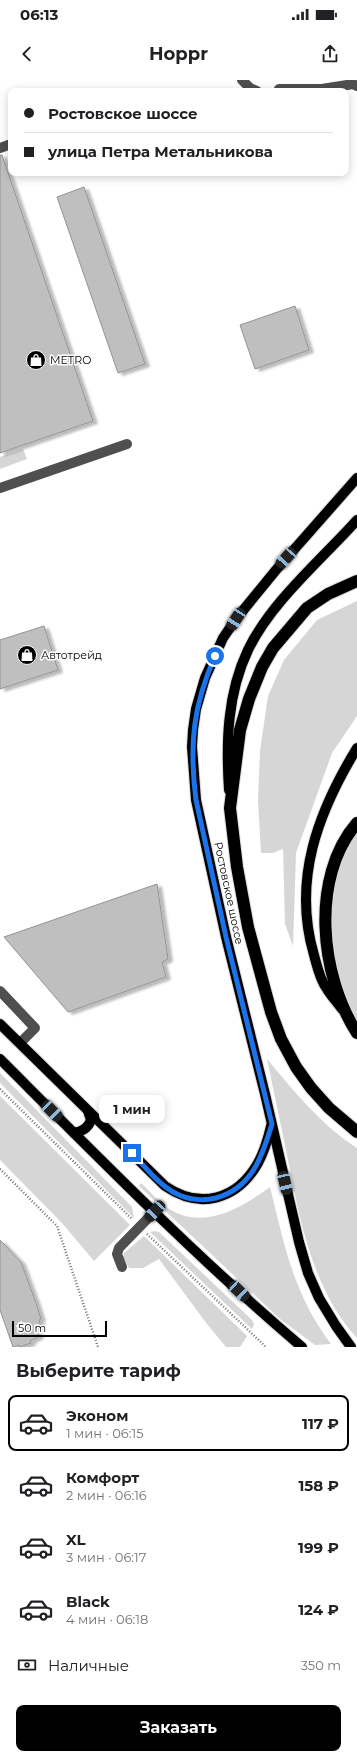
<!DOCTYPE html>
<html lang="ru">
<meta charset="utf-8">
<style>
body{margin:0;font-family:Montserrat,sans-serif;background:#f6f6f6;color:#202124;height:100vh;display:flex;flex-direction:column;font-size:15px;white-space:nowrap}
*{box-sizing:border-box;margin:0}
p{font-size:13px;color:#757577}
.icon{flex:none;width:22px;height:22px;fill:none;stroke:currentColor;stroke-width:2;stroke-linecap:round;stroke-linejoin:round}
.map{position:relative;height:1267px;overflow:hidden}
.details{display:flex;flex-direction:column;background:#fff;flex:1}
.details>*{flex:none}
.guide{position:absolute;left:8px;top:8px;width:341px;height:88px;border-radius:8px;box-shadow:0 2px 10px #0003;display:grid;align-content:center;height:88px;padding:0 16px;background:#fff}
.scale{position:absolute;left:12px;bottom:10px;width:95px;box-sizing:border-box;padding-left:4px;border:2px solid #000;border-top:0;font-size:11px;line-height:14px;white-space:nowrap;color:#000;-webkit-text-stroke:3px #fff;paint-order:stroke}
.end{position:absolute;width:18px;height:18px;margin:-9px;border:5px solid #1a73e8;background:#fff;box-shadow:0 0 0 2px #fff}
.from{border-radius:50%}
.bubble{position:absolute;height:28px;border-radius:8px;background:#fff;box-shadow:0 2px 10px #0003;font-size:13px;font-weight:700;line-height:28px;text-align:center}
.car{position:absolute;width:12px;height:24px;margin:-12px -6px;border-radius:5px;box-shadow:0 0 3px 1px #0007;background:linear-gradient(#222 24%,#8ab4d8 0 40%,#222 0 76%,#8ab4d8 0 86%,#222 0)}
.guide b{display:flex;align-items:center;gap:14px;height:38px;font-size:15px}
.guide b+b{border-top:1px solid #e0e0e0}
.guide i{width:10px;height:10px;background:#202124}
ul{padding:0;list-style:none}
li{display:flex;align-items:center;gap:12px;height:56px;margin:0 8px 6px;padding:0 8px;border:2px solid transparent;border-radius:8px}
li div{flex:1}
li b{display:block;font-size:15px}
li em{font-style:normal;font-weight:700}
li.on{border-color:#000}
li>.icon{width:36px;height:36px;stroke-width:1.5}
h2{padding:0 16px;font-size:18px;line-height:48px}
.pay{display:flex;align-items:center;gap:10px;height:44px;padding:0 16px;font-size:15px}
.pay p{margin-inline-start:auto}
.action{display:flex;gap:8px;margin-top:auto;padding:8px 16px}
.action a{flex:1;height:46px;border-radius:8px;background:#000;color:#fff;font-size:16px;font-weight:700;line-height:46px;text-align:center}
.status{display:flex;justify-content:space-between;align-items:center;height:28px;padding:0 20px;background:#fff;direction:ltr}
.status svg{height:11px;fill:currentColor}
header{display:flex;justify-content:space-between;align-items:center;height:52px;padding:0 16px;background:#fff;font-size:18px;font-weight:700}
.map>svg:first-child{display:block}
.green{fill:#d6d6d6}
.building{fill:#bfbfbf;stroke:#939393;filter:url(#shadow)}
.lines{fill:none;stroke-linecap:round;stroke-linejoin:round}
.major-casing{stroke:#dbdbdb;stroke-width:12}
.highway-casing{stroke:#dbdbdb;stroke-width:14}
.path{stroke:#717171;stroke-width:2.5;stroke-dasharray:1 2;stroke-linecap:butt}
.minor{stroke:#4f4f4f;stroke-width:10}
.major{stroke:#000;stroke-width:10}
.highway{stroke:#000;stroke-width:12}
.route{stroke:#1a73e8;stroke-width:5}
.labels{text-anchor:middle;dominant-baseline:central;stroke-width:3;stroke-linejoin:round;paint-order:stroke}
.poi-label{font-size:11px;fill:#000;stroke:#fff;text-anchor:start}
.street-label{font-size:11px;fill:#000;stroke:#fff}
</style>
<div class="status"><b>06:13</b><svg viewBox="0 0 49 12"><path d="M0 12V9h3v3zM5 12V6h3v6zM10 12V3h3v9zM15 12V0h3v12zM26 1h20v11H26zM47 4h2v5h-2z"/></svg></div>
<header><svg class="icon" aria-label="back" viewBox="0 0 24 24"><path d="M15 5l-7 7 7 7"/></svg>Hoppr<svg class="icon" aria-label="share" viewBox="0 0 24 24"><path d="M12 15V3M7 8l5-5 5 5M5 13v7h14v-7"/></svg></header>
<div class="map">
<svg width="357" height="1267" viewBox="0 0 357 1267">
<defs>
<filter id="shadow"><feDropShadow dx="4.5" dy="2.5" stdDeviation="1" flood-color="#0004"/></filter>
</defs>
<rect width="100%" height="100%" fill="#fff"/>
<g class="green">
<polygon points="23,369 27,379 0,389 0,377"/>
<polygon points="357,521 357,636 332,673 296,773 293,866 285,844 283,769 273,773 261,773 258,720 260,671 268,616 284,580 317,540"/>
<polygon points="357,746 357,942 337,901 327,832 341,773"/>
<path d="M267,979C294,1011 321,1045 357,1068V1258C313,1210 300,1142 288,1080C281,1046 274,1012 267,979Z"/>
<polygon points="0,993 132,1127 134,1138 0,1003"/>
<polygon points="0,1016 130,1145 94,1181 62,1143 0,1080"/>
<path d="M141,1103C151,1112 159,1123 171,1130C205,1150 243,1127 270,1107C285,1167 293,1213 331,1264L315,1265L280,1239L139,1106Z"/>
<polygon points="155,1151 159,1152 252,1240 254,1244 252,1249 150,1152"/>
<polygon points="144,1156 247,1256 240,1267 226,1267 207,1244 159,1179 143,1188 129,1188 123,1177 124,1173"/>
</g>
<g class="building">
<polygon points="0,75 2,75 93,341 0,373"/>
<polygon points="84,107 145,284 118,293 57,117"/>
<polygon points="295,226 309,270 255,289 240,245"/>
<polygon points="44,546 58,590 0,609 0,560"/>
<polygon points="157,804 168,879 162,882 166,897 68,932 4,857"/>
<polygon points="0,1160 21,1182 36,1223 41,1239 39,1240 41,1247 36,1249 39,1256 30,1261 31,1263 20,1267 19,1265 13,1267 0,1230"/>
</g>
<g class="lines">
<g class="major-casing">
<g id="major">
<path d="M229,710C226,663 227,614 248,570C271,522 321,480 357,440"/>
<path d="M342,929C337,922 331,916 327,909C320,900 317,886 314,875C292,800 318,732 357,668"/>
<path d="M0,944L165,1106C200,1130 237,1120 258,1083C264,1072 268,1059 271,1046"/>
<path d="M0,979C98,1077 196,1177 302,1267"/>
<path d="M74,1053C83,1051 88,1048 91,1040L88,1031"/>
<polyline points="351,1267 336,1246 319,1218 308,1193 299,1162 265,1014 226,857 196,720 192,667 193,650 196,629 205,598 223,558 236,539 276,490 357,398"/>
</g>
</g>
<g class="highway-casing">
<g id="highway">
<polyline points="357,501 328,514 307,528 273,568 262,587 249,619 240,650 230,728 237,787 248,847 271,932 281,959 296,987 311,1008 329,1028 357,1052"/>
<path d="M357,743C310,797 320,896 357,953"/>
</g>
</g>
<g class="path">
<polyline points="0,1009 132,1139"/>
<polyline points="0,1089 57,1146 98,1267"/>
<polyline points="147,1154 266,1267"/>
</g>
<g class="minor">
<polyline points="242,0 250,8 257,11"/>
<polyline points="278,11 279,9 322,9 353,4 357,6"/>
<polyline points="0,68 11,64"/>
<polyline points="0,408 127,364"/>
<polyline points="0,911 35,948 20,963"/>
<polyline points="122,1187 117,1174 119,1168 155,1131"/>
</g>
<use href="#major" class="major"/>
<use href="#highway" class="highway"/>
</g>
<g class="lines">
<path class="route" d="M132,1073C145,1087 160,1106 177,1114C189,1120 204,1121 216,1118C252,1108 262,1077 272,1044L226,857L196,720C189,665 193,626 215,576"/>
</g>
<defs>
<g id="shop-disc" transform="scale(1)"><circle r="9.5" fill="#000" stroke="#fff"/><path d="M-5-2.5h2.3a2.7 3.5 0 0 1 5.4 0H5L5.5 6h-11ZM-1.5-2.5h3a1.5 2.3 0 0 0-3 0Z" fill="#fff"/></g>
</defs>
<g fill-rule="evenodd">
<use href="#shop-disc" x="36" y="280"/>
<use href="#shop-disc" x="27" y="575"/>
</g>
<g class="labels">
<g class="poi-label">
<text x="50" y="280">METRO</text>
<text x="41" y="575">Автотрейд</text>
</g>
<g class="street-label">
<text transform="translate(229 813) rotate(78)">Ростовское шоссе</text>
</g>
</g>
</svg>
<div class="scale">50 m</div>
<i class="end from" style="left:215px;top:576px"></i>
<i class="end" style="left:132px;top:1073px"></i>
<div class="bubble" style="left:99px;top:1015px;width:66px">1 мин</div>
<i class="car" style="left:286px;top:478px;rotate:222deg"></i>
<i class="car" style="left:236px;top:539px;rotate:213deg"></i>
<i class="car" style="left:52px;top:1031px;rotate:135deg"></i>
<i class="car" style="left:285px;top:1103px;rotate:167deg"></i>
<i class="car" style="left:155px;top:1131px;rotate:223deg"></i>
<i class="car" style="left:239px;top:1211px;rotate:133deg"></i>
<div class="guide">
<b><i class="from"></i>Ростовское шоссе</b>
<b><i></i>улица Петра Метальникова</b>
</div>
</div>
<section class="details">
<h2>Выберите тариф</h2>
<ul>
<li class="on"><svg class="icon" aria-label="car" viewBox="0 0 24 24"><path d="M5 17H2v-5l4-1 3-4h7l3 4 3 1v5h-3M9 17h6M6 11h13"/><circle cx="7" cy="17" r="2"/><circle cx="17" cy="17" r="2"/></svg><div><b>Эконом</b><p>1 мин · 06:15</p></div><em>117 ₽</em></li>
<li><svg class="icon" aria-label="car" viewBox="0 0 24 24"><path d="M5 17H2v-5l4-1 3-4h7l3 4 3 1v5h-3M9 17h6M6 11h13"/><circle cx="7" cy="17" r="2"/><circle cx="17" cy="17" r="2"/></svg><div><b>Комфорт</b><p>2 мин · 06:16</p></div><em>158 ₽</em></li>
<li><svg class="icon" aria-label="car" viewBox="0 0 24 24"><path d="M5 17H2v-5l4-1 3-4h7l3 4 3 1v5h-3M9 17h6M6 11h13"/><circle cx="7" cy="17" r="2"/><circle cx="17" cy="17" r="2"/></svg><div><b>XL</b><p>3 мин · 06:17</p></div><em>199 ₽</em></li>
<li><svg class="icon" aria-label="car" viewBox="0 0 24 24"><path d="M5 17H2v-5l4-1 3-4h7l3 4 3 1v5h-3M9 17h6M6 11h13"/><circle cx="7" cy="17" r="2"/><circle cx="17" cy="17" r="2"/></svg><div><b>Black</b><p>4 мин · 06:18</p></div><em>124 ₽</em></li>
</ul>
<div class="pay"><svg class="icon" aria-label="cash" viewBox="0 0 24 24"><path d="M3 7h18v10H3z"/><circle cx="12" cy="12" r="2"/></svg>Наличные<p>350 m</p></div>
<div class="action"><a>Заказать</a></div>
</section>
